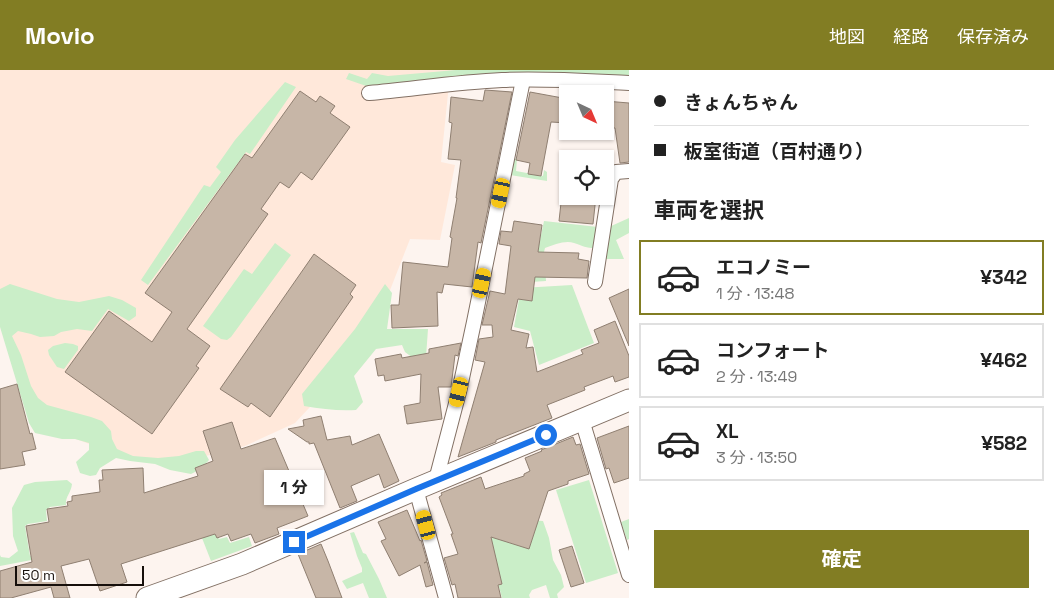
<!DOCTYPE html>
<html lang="ja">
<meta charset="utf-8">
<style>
body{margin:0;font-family:"Space Grotesk","Noto Sans JP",sans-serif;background:#f6f6f6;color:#222;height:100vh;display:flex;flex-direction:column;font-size:19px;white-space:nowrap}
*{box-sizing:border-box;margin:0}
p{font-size:16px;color:#767676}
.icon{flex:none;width:28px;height:28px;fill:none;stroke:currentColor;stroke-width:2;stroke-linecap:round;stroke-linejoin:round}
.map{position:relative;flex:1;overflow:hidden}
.drawer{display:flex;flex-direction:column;background:#fff;width:425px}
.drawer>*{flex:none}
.guide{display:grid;align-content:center;height:110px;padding:0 25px;background:#fff}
.needle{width:32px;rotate:136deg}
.controls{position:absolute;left:559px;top:15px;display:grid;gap:10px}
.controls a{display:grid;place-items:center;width:55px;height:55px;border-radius:0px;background:#fff;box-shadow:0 1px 4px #0004;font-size:25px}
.scale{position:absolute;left:15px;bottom:12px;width:129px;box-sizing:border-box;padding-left:5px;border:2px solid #160f0b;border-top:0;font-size:14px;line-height:18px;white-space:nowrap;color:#160f0b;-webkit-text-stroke:4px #fff;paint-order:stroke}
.end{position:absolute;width:22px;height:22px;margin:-11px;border:6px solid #1a73e8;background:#fff;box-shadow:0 0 0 2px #fff}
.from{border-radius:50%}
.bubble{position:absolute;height:35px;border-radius:0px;background:#fff;box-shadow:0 1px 4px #0004;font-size:16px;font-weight:700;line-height:35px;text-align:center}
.car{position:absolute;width:15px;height:30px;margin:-15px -8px;border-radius:6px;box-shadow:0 0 4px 1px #0007;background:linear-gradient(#f5c518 24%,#345 0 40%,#f5c518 0 76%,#345 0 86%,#f5c518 0)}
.guide b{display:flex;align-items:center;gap:18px;height:48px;font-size:19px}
.guide b+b{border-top:1px solid #e0e0e0}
.guide i{width:12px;height:12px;background:#222}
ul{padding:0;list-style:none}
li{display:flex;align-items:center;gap:15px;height:75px;margin:0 10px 8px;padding:0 15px;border:2px solid #e0e0e0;border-radius:0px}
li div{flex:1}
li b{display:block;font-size:19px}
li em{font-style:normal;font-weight:700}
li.active{border-color:#827d23}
li>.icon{width:45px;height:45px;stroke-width:1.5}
h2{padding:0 25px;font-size:22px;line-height:60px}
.cta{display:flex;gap:10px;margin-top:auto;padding:10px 25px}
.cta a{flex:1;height:58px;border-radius:0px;background:#827d23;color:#fff;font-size:20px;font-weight:700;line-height:58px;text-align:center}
header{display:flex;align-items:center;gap:30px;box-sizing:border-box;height:70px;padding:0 25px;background:#827d23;color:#fff}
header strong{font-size:24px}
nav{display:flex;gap:28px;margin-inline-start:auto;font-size:18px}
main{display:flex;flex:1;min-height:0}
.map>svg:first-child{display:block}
.built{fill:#ffe8da}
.green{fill:#caeec8}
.building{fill:#c7b6a7;stroke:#8f7f71}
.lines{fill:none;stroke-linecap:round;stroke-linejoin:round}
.street-casing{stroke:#827064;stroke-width:16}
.primary-casing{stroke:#827064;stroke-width:23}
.street{stroke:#fff;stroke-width:14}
.primary{stroke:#fff;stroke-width:21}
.route{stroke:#1a73e8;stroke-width:6}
</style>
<header>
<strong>Movio</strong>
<nav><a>地図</a><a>経路</a><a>保存済み</a></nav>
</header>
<main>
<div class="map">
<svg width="629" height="528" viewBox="0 0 629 528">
<rect width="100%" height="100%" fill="#fdf4ef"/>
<polygon class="built" points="0,0 629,0 449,14 441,92 455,95 440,170 410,169 369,274 295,353 245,376 194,389 126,388 34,353 0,247"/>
<g class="green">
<polygon points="456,0 629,0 629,9 372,18 346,9 349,3 367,9 372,3 388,6"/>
<polygon points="285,12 296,17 250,84 246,82 148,215 141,210 204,115 210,117 221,102 216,97 235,70"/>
<polygon points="513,88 517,89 516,101 543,106 544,100 547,102 547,111 510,105"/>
<polygon points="629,148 629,163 616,170 624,189 603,189 609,157"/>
<path d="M544,151L598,157L595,178C586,178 583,176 574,173C565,170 554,175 545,178L544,182L546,211L531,212Z"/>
<polygon points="275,173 291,185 231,267 227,270 221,269 203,256 244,199 252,204"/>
<polygon points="10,214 57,229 79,232 109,226 122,230 136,238 136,246 129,251 108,239 92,261 77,259 61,262 54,266 40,267 31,264 18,261 12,266 21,285 31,316 38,328 47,335 91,347 102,351 111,361 112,369 117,379 133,386 158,388 179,386 196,381 204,381 209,390 201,399 191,404 170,400 155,394 130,391 116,388 100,398 96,405 90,406 80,403 76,392 89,380 89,373 75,369 62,369 35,363 29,353 0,257 0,219"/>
<path d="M385,214L392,223L387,259H428L426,287L413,288L405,282L402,275L376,279L354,306L363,332L356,340C338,341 322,339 304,336L302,324L355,259Z"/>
<polygon points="572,215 594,273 539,295 530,261 514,257 521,218"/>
<polygon points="65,273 73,274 78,276 78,280 64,299 57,297 49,285 48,280 53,276"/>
<path d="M67,410L72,414C71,423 65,427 66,435L50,437L46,440L47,451L28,454L25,456L30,486L67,479L116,474L0,496V485L1,487L9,488L18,481L13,466L12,438L24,415L35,412Z"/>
<polygon points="589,410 618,503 586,513 556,420"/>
<polygon points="207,441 219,469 227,467 230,473 249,467 252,476 211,491 202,468"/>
<polygon points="515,449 543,451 549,468 553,490 561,505 564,517 557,524 558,528 550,528 546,515 532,520 529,525 530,528 502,528 487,472 498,464"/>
<polygon points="629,449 629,469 627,470 621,452"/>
<polygon points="354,462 363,483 366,484 379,509 387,528 369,528 363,513 347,519 342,511 362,502 362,498 357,486 350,463"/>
</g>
<g class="building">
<polygon points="485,20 512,22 481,173 478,172 472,217 444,214 442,223 437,222 438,256 392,258 391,235 399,235 403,192 448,197 452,168 450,167 457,128 456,128 461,90 448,89 452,53 449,52 451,27 483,31"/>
<polygon points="300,21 316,32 320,26 335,36 330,43 350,57 312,110 301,102 289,118 280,112 261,139 268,144 187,259 210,276 196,296 199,298 152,364 65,302 109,241 152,272 172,242 145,223 245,84 252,88"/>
<polygon points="530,22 568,29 568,53 551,52 541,106 528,104 530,93 516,90"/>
<polygon points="605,31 629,33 629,92 620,93 615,58 605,57"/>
<polygon points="569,126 596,126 593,154 559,151 561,133 568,134"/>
<polygon points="514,151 542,155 538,182 579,183 578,189 589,191 587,208 535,207 532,231 518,229 511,260 529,264 526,278 533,277 537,302 583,284 581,280 599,273 594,260 615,251 629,286 629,307 615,312 613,306 584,317 585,320 547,335 552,348 496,370 496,372 458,387 485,292 475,290 479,269 493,267 492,255 482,255 490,221 505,224 511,176 499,174 501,161 512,162"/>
<polygon points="314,184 356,215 350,224 353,227 270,347 251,333 248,337 220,319"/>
<polygon points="629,219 629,276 609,228"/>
<polygon points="461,273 458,286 455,285 451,317 438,317 442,349 407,354 404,336 420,333 421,304 385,311 384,305 378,306 375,289 401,284 402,288 429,283 429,279"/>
<polygon points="17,314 30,364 32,363 36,379 22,382 25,395 0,399 0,319"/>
<polygon points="321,346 327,370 350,366 352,375 379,364 399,411 384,418 379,404 351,416 357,431 340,438 314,373 309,374 309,372 307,372 288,359 304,356 303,350"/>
<polygon points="232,352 241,379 275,368 308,446 277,458 279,464 255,473 251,464 231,471 228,464 217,468 215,464 121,494 127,512 100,521 89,489 61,496 70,528 54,528 51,517 11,528 0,528 0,501 32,492 26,456 49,452 47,439 68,436 67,432 72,431 72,426 100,422 99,410 103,410 102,400 143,398 144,423 198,406 195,398 213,391 203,361"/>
<polygon points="629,356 629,408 614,413 609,398 606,399 597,368"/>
<polygon points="573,367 576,375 580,374 589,404 568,411 568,414 548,421 529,479 491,467 502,514 498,515 501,528 458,528 455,514 452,515 444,488 458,484 451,464 453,464 439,427 442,425 441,423 481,407 485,419 524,406 524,404 530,401 525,388 542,381 541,380"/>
<polygon points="407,440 420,471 421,470 427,491 424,493 427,492 433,515 426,517 420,495 399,506 381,471 386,469 378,452"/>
<polygon points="321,474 328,491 342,528 316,528 298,484"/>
<polygon points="572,476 584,513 571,517 559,480"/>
</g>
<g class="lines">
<g class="street-casing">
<g id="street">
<path d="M369,23C413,19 458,12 502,10C545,8 587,11 629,13"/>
<polyline points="595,212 611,109 616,102 629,101"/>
<polyline points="582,350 629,505"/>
<polyline points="436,410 459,322 474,252 523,10"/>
<polyline points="416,419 446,528"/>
</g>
</g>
<g class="primary-casing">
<polyline id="primary" points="147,528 242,494 416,419 629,330"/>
</g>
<use href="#street" class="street"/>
<use href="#primary" class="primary"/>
</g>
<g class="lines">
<polyline class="route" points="294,472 416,419 546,365"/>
</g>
</svg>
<div class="controls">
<a><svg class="needle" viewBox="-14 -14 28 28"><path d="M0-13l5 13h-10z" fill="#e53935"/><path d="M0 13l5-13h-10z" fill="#767676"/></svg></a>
<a><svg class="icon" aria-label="locate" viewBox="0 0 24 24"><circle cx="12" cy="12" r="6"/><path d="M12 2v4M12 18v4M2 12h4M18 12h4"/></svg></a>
</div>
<div class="scale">50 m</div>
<i class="end from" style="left:546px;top:365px"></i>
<i class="end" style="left:294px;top:472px"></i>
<div class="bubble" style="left:264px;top:400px;width:60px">1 分</div>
<i class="car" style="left:501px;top:123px;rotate:192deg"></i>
<i class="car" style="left:482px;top:213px;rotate:12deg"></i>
<i class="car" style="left:459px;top:322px;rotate:194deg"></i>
<i class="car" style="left:426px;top:455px;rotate:345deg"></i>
</div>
<section class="drawer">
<div class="guide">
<b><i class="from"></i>きょんちゃん</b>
<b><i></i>板室街道（百村通り）</b>
</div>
<h2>車両を選択</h2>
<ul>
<li class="active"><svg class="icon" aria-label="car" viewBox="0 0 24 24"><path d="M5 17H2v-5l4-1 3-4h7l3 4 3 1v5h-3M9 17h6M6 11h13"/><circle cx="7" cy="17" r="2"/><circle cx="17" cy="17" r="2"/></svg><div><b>エコノミー</b><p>1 分 · 13:48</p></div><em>¥342</em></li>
<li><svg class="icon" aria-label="car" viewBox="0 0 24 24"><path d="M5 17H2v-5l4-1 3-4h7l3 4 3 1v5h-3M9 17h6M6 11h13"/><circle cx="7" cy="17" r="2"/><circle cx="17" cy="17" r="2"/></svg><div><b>コンフォート</b><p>2 分 · 13:49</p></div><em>¥462</em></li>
<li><svg class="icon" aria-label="car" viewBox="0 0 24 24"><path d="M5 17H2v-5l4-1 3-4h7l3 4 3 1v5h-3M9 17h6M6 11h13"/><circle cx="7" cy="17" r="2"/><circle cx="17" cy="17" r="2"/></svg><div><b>XL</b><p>3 分 · 13:50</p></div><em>¥582</em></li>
</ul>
<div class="cta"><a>確定</a></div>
</section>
</main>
